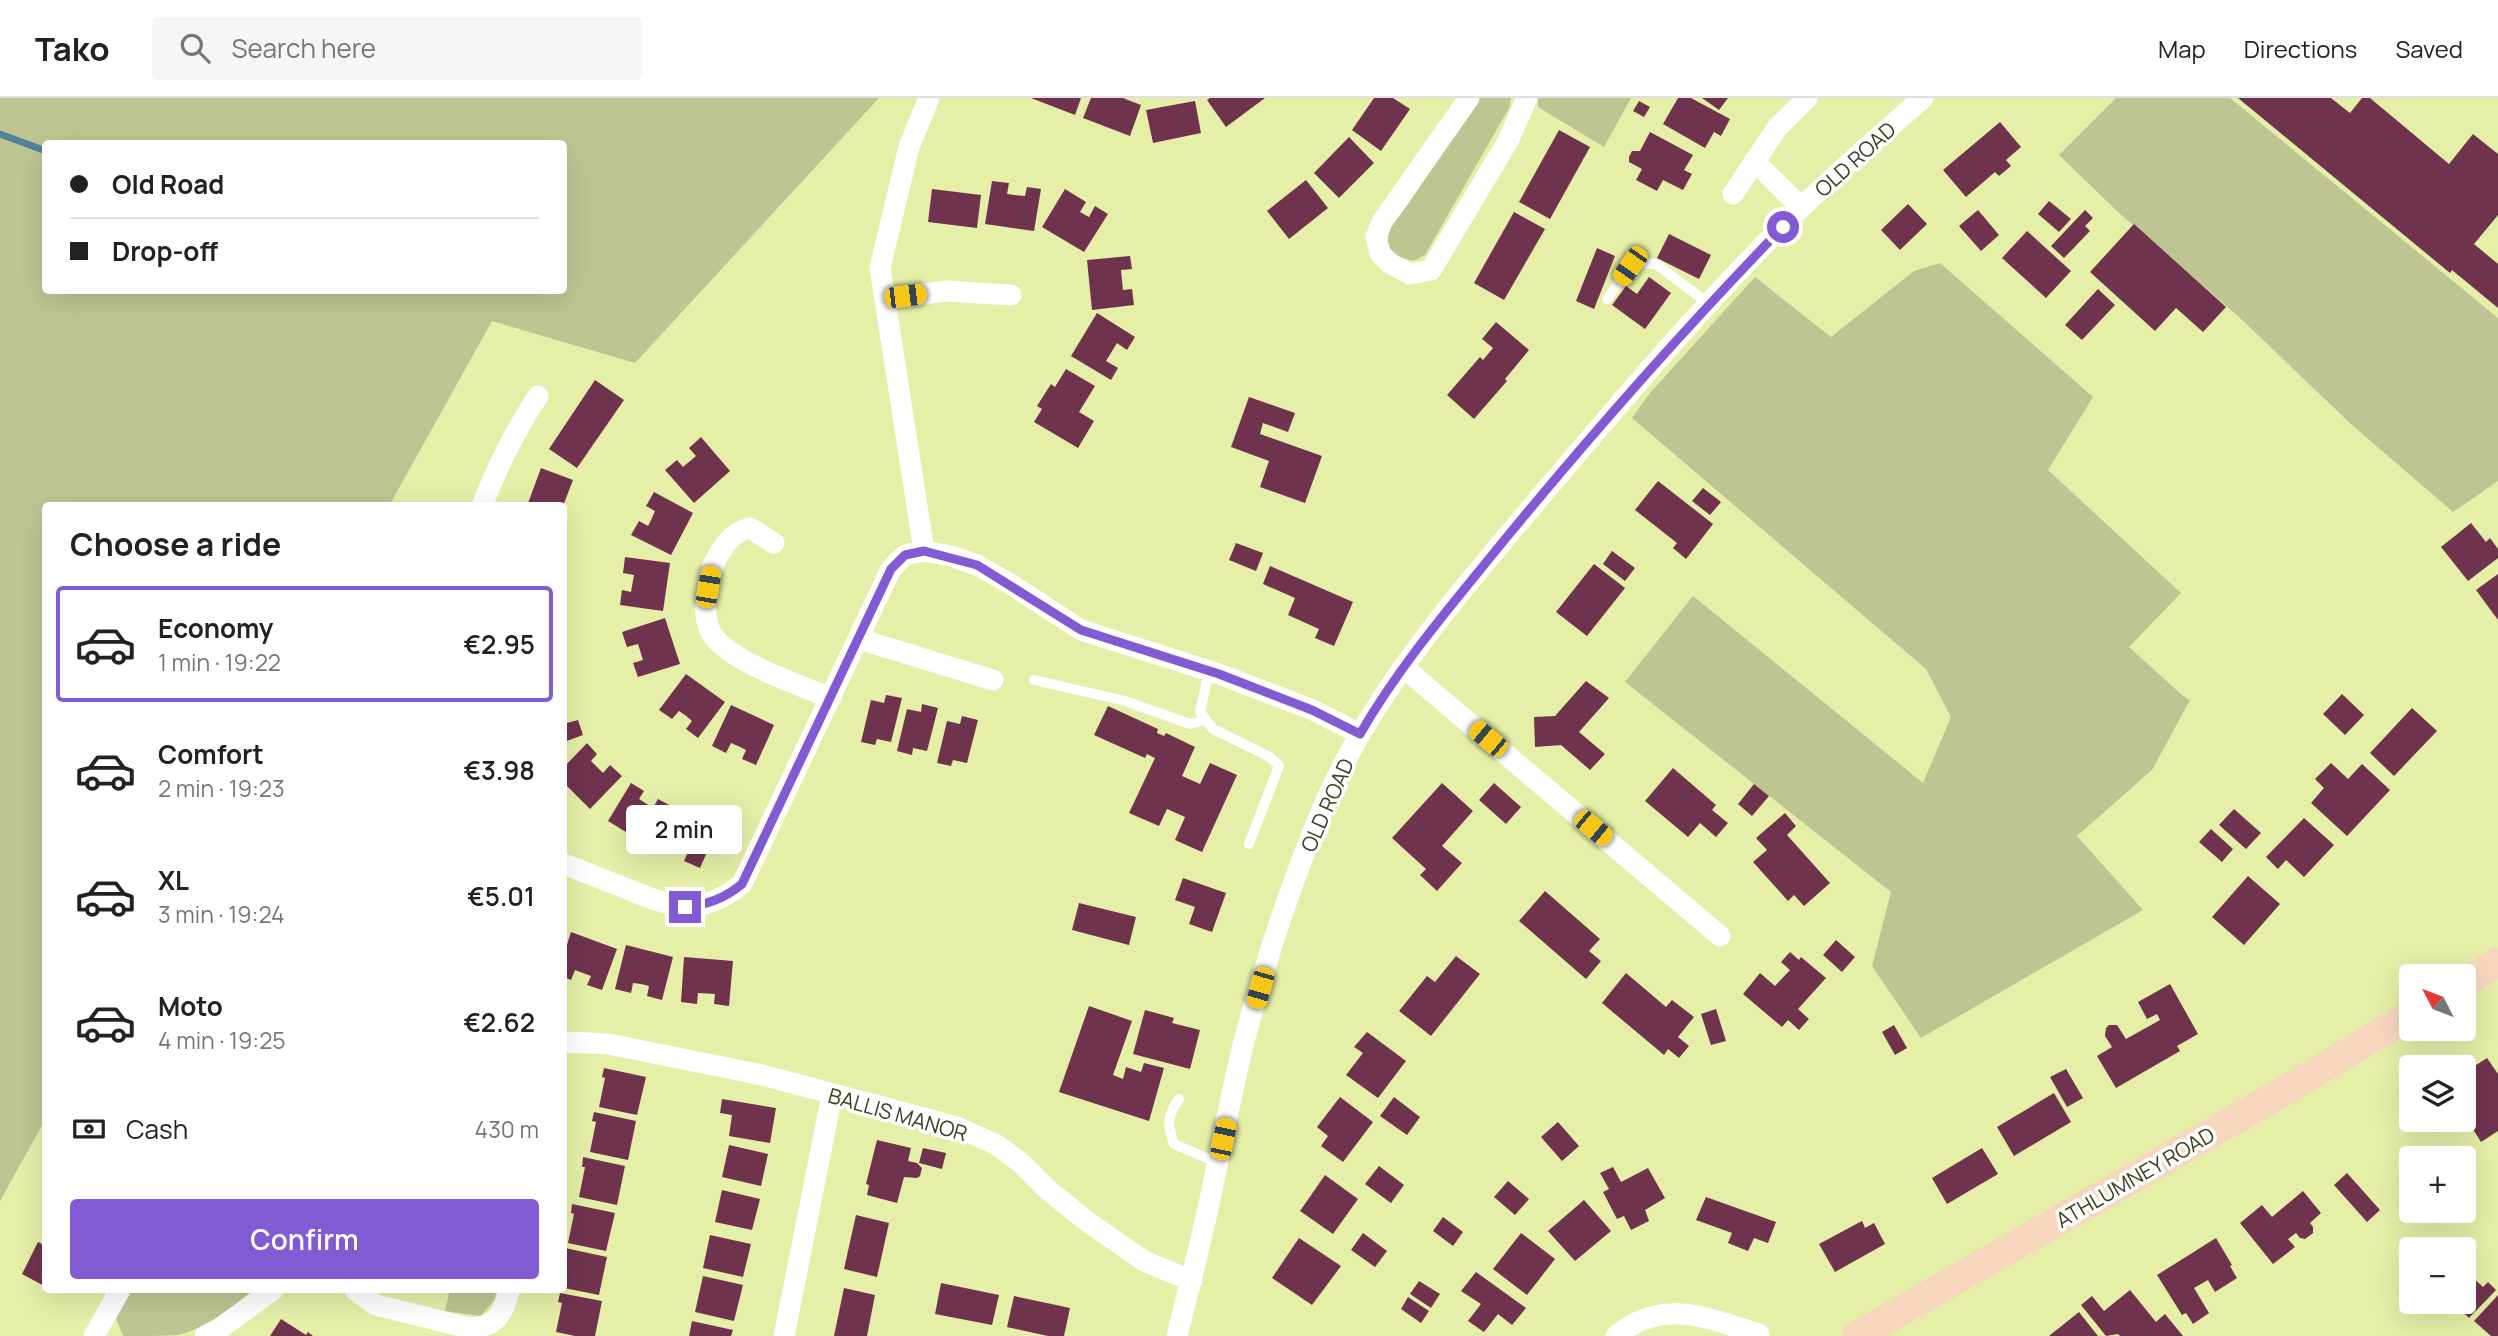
<!DOCTYPE html>
<meta charset="utf-8">
<style>
body{margin:0;font-family:Manrope,sans-serif;background:#f6f6f6;color:#222;height:100vh;display:flex;flex-direction:column;font-size:26px;white-space:nowrap}
*{box-sizing:border-box;margin:0}
p{font-size:23px;color:#767676}
.icon{flex:none;width:38px;height:38px;fill:none;stroke:currentColor;stroke-width:2;stroke-linecap:round;stroke-linejoin:round}
.map{position:relative;flex:1;overflow:hidden}
.panel{position:absolute;left:42px;top:404px;width:525px;height:791px;display:flex;flex-direction:column;background:#fff;border-radius:7px;box-shadow:0 7px 28px #0002}
.panel>*{flex:none}
.banner{position:absolute;left:42px;top:42px;width:525px;height:154px;border-radius:7px;box-shadow:0 7px 28px #0002;display:grid;align-content:center;height:154px;padding:0 28px;background:#fff}
.needle{width:46px;rotate:312deg}
.controls{position:absolute;left:2399px;top:866px;display:grid;gap:14px}
.controls a{display:grid;place-items:center;width:77px;height:77px;border-radius:7px;background:#fff;box-shadow:0 7px 28px #0002;font-size:35px}
.end{position:absolute;width:32px;height:32px;margin:-16px;border:9px solid #815ad4;background:#fff;box-shadow:0 0 0 4px #fff}
.from{border-radius:50%}
.bubble{position:absolute;height:49px;border-radius:7px;background:#fff;box-shadow:0 7px 28px #0002;font-size:23px;font-weight:600;line-height:49px;text-align:center}
.car{position:absolute;width:21px;height:42px;margin:-21px -10px;border-radius:9px;box-shadow:0 0 5px 2px #0007;background:linear-gradient(#f5c518 24%,#345 0 40%,#f5c518 0 76%,#345 0 86%,#f5c518 0)}
.banner b{display:flex;align-items:center;gap:24px;height:66px;font-size:26px}
.banner b+b{border-top:2px solid #e0e0e0}
.banner i{width:18px;height:18px;background:#222}
ul{padding:0;list-style:none}
li{display:flex;align-items:center;gap:21px;height:116px;margin:0 14px 10px;padding:0 14px;border:4px solid transparent;border-radius:7px}
li div{flex:1}
li b{display:block;font-size:26px}
li em{font-style:normal;font-weight:600}
li.selected{border-color:#815ad4}
li>.icon{width:63px;height:63px;stroke-width:1.5}
h2{padding:0 28px;font-size:32px;line-height:84px}
.pay{display:flex;align-items:center;gap:18px;height:77px;padding:0 28px;font-size:26px}
.pay p{margin-inline-start:auto}
.primary-button{display:flex;gap:14px;margin-top:auto;padding:14px 28px}
.primary-button a{flex:1;height:80px;border-radius:7px;background:#815ad4;color:#fff;font-size:28px;font-weight:600;line-height:80px;text-align:center}
header{display:flex;align-items:center;gap:42px;box-sizing:border-box;height:98px;padding:0 35px;background:#fff;border-bottom:2px solid #e0e0e0}
header strong{font-size:33px}
nav{display:flex;gap:38px;margin-inline-start:auto;font-size:24px}
.search{width:490px;height:63px;background:#f6f6f6;display:flex;align-items:center;gap:18px;box-sizing:border-box;padding:0 24px;border-radius:7px;color:#767676;font-size:26px}
.map>svg:first-child{display:block}
.green{fill:#bec592;fill-rule:evenodd}
.lines{fill:none;stroke-linecap:round;stroke-linejoin:round}
.stream{stroke:#508498;stroke-width:7}
.building{fill:#70334e}
.lane{stroke:#fff;stroke-width:10}
.street{stroke:#fff;stroke-width:21}
.secondary{stroke:#f6d7be;stroke-width:30}
.route{stroke:#815ad4;stroke-width:9}
.labels{text-anchor:middle;dominant-baseline:central;stroke-width:7;stroke-linejoin:round;paint-order:stroke}
.street-label{font-size:21px;fill:#3b3e22;stroke:#fff}
</style>
<header>
<strong>Tako</strong>
<div class="search"><svg class="icon" aria-label="search" viewBox="0 0 24 24"><circle cx="10" cy="10" r="6"/><path d="M15 15l6 6"/></svg>Search here</div>
<nav><a>Map</a><a>Directions</a><a>Saved</a></nav>
</header>
<div class="map">
<svg width="2498" height="1238" viewBox="0 0 2498 1238">
<rect width="100%" height="100%" fill="#e5efa8"/>
<g class="green">
<path d="M0,0H879L635,265L492,223L389,408H46L45,1022L0,1103ZM46,46H564V192H46Z"/>
<polygon points="1479,0 1511,0 1509,10 1425,157 1413,163 1400,159 1390,151 1388,144 1389,131 1409,105"/>
<polygon points="1538,0 1631,0 1604,49 1538,9"/>
<polygon points="2116,0 2230,0 2498,220 2498,383 2453,414 2352,327 2238,218 2119,115 2059,57"/>
<polygon points="1940,165 2093,299 2048,372 2181,495 2129,549 2183,598 2190,602 2152,672 2077,738 2143,812 1921,940 1872,868 1891,794 1625,584 1693,498 1923,685 1951,619 1926,571 1632,320 1650,295 1755,179 1831,239 1914,173"/>
<path d="M131,1192H253C231,1210 207,1230 178,1237C162,1238 141,1238 123,1238L116,1220Z"/>
<polygon points="450,1192 497,1192 494,1202 481,1218 445,1213"/>
</g>
<g class="lines">
<polyline class="stream" points="0,36 46,53"/>
</g>
<g class="building">
<polygon points="1031,0 1081,0 1075,17"/>
<polygon points="1091,0 1123,0 1141,7 1130,38 1083,20"/>
<polygon points="1210,0 1265,0 1226,29 1207,2"/>
<polygon points="1374,0 1393,0 1410,11 1381,53 1352,32"/>
<polygon points="1678,0 1691,0 1730,21 1721,38 1714,34 1705,50 1663,26"/>
<polygon points="1702,0 1728,0 1719,12"/>
<polygon points="2238,0 2331,0 2350,15 2362,0 2370,0 2449,66 2473,36 2498,56 2498,117 2474,146 2498,166 2498,210 2452,172 2450,175"/>
<polygon points="1195,3 1201,35 1153,45 1146,12"/>
<polygon points="1639,3 1650,9 1644,19 1633,13"/>
<polygon points="2000,24 2021,49 2006,62 2011,68 1999,78 1995,74 1966,99 1943,72"/>
<polygon points="1559,32 1590,49 1550,121 1519,104"/>
<polygon points="1650,34 1693,57 1684,72 1692,76 1683,92 1663,82 1657,93 1636,82 1642,71 1629,64 1629,59 1632,53 1640,53"/>
<polygon points="1349,39 1374,65 1339,100 1314,75"/>
<polygon points="1306,82 1328,110 1289,141 1267,113"/>
<polygon points="992,83 1009,85 1007,96 1014,97 1025,98 1027,89 1041,91 1034,133 985,126"/>
<polygon points="932,91 981,97 977,130 928,124"/>
<polygon points="1065,91 1086,104 1080,114 1089,119 1095,108 1108,116 1084,154 1042,129"/>
<polygon points="2049,103 2071,121 2059,134 2038,116"/>
<polygon points="1908,106 1927,126 1900,152 1881,132"/>
<polygon points="1978,112 1999,137 1981,153 1959,128"/>
<polygon points="2085,112 2093,120 2085,128 2090,133 2064,160 2051,148"/>
<polygon points="1514,114 1545,131 1504,202 1474,185"/>
<polygon points="2134,126 2226,209 2203,234 2176,210 2155,233 2090,174"/>
<polygon points="2027,133 2071,173 2046,200 2002,160"/>
<polygon points="1669,136 1711,157 1699,181 1657,160"/>
<polygon points="1597,150 1615,158 1594,211 1576,203"/>
<polygon points="1130,158 1132,171 1121,172 1123,192 1132,191 1134,207 1092,212 1087,162"/>
<polygon points="1649,179 1671,195 1645,231 1612,207 1626,188 1637,196"/>
<polygon points="2098,191 2115,207 2082,242 2065,227"/>
<polygon points="1097,215 1135,239 1127,252 1117,245 1106,263 1118,270 1111,282 1071,258"/>
<polygon points="1496,224 1529,252 1505,281 1507,283 1474,321 1447,297 1480,259 1483,262 1493,250 1482,241"/>
<polygon points="1066,271 1095,288 1079,314 1094,323 1078,350 1034,324 1042,311 1037,308 1051,286 1055,289"/>
<polygon points="595,282 624,302 577,370 549,351"/>
<polygon points="1249,299 1295,315 1288,334 1263,325 1260,336 1322,358 1305,405 1260,389 1269,363 1231,349"/>
<polygon points="701,339 730,373 694,405 665,372 677,362 683,369 696,358 689,350"/>
<polygon points="541,370 573,382 563,408 527,408"/>
<polygon points="1658,383 1713,426 1686,461 1673,450 1677,445 1635,412"/>
<polygon points="1703,390 1721,404 1710,417 1692,403"/>
<polygon points="654,394 693,415 671,457 631,437 639,423 648,428 652,420 655,413 646,408"/>
<polygon points="2471,425 2486,444 2490,440 2498,451 2498,460 2468,483 2441,449"/>
<polygon points="1236,445 1263,455 1256,473 1229,462"/>
<polygon points="1612,453 1635,470 1625,483 1603,466"/>
<polygon points="625,459 670,465 663,513 620,507 622,492 631,494 634,477 623,475"/>
<polygon points="1594,466 1625,490 1587,538 1556,514"/>
<polygon points="1270,468 1353,504 1334,548 1315,540 1319,531 1288,517 1295,500 1263,486"/>
<polygon points="2498,476 2498,522 2476,492"/>
<polygon points="665,520 680,566 638,579 633,565 643,562 638,546 627,549 622,534"/>
<polygon points="686,576 725,604 698,640 686,631 692,623 685,617 679,613 672,621 659,612"/>
<polygon points="1586,583 1609,600 1579,634 1605,656 1590,672 1561,647 1535,649 1534,619 1555,618"/>
<polygon points="2342,596 2364,617 2345,637 2323,616"/>
<polygon points="886,597 902,600 891,644 877,641 875,647 861,644 871,602 884,605"/>
<polygon points="922,606 938,610 927,653 913,650 912,657 897,653 907,611 921,614"/>
<polygon points="731,607 774,627 756,667 742,661 746,652 738,648 731,645 726,655 712,648"/>
<polygon points="1108,608 1158,631 1157,635 1164,638 1166,635 1195,649 1182,678 1200,686 1210,665 1237,677 1202,754 1175,742 1185,719 1167,711 1159,728 1129,715 1155,660 1147,656 1145,660 1094,637"/>
<polygon points="2412,610 2437,633 2394,678 2370,655"/>
<polygon points="564,614 567,625 578,622 583,637 564,644"/>
<polygon points="962,618 978,622 967,665 953,662 951,668 937,665 947,623 960,626"/>
<polygon points="587,645 597,656 591,663 603,675 610,667 622,678 590,711 564,685 564,669"/>
<polygon points="2331,665 2348,681 2362,666 2390,692 2347,738 2311,705 2324,690 2315,681"/>
<polygon points="1673,670 1716,707 1712,712 1728,725 1716,739 1700,725 1688,739 1645,703"/>
<polygon points="631,685 644,693 639,701 653,710 658,701 673,709 649,748 608,723"/>
<polygon points="1442,685 1473,713 1442,748 1462,765 1437,793 1420,777 1426,771 1392,740"/>
<polygon points="1494,685 1521,709 1506,726 1479,702"/>
<polygon points="1754,686 1769,698 1752,718 1738,706"/>
<polygon points="695,707 710,714 704,726 717,731 700,770 684,763 688,754 677,749"/>
<polygon points="2234,711 2261,735 2246,751 2219,727"/>
<polygon points="1785,715 1796,728 1787,737 1830,785 1804,808 1794,797 1788,803 1753,764 1767,752 1756,740"/>
<polygon points="2304,720 2334,747 2304,779 2286,762 2278,771 2266,759"/>
<polygon points="2211,731 2233,751 2222,764 2199,744"/>
<polygon points="2248,778 2280,806 2244,847 2212,819"/>
<polygon points="1183,780 1226,795 1212,834 1189,826 1195,809 1175,802"/>
<polygon points="1545,793 1600,841 1589,853 1601,863 1586,881 1519,823"/>
<polygon points="1079,805 1136,819 1129,847 1072,832"/>
<polygon points="571,834 617,851 602,892 587,887 591,878 575,872 571,882 564,879 564,856"/>
<polygon points="1836,842 1855,859 1842,874 1823,857"/>
<polygon points="626,847 673,859 662,902 647,898 649,888 641,886 633,885 631,895 615,891"/>
<polygon points="1790,854 1799,862 1801,859 1826,880 1798,911 1809,921 1799,932 1788,922 1782,929 1743,896 1760,875 1775,888 1790,872 1781,864"/>
<polygon points="1456,858 1480,876 1431,938 1399,913 1427,878 1435,884"/>
<polygon points="684,859 733,863 729,908 714,906 715,896 698,895 697,906 681,904"/>
<polygon points="1626,875 1666,909 1672,902 1694,919 1678,939 1689,948 1679,960 1668,951 1664,957 1602,905"/>
<polygon points="2170,886 2198,936 2177,948 2180,953 2116,990 2097,958 2112,949 2105,938 2106,930 2109,927 2117,927 2126,941 2160,922 2157,916 2147,921 2138,904"/>
<polygon points="1089,908 1132,923 1113,977 1123,981 1126,969 1141,974 1144,965 1164,970 1149,1023 1059,994"/>
<polygon points="1716,911 1726,943 1711,947 1701,916"/>
<polygon points="1145,912 1174,920 1172,925 1200,932 1190,971 1133,956"/>
<polygon points="1894,927 1907,950 1895,957 1882,934"/>
<polygon points="1367,934 1406,963 1378,1000 1346,977 1363,955 1354,949"/>
<polygon points="2487,960 2498,976 2498,1033 2481,1044 2464,1017 2464,1009 2470,1005 2464,995 2464,975"/>
<polygon points="604,970 646,979 637,1017 599,1009 605,980 602,979"/>
<polygon points="2066,971 2083,1000 2067,1009 2050,979"/>
<polygon points="2054,995 2071,1024 2014,1058 1997,1029"/>
<polygon points="1340,999 1373,1024 1343,1064 1321,1048 1328,1038 1317,1029"/>
<polygon points="1394,999 1420,1019 1407,1037 1380,1018"/>
<polygon points="722,1001 776,1010 770,1045 729,1038 732,1017 720,1015"/>
<polygon points="594,1014 636,1023 628,1062 590,1054 596,1024 592,1023"/>
<polygon points="1558,1024 1579,1048 1562,1063 1541,1039"/>
<polygon points="877,1042 911,1050 908,1063 917,1065 922,1070 920,1078 917,1080 904,1079 897,1105 867,1097 869,1087 866,1086"/>
<polygon points="729,1047 768,1056 761,1088 722,1079"/>
<polygon points="923,1050 946,1055 942,1071 919,1065"/>
<polygon points="1982,1050 1998,1076 1947,1106 1932,1080"/>
<polygon points="583,1059 625,1068 617,1107 579,1099 585,1069 582,1069"/>
<polygon points="1379,1068 1404,1087 1391,1105 1365,1086"/>
<polygon points="1613,1069 1621,1084 1648,1070 1665,1100 1645,1112 1649,1123 1631,1132 1624,1118 1617,1121 1603,1094 1609,1091 1600,1075"/>
<polygon points="2347,1075 2380,1112 2367,1124 2334,1087"/>
<polygon points="1325,1077 1358,1101 1333,1136 1300,1113"/>
<polygon points="1508,1083 1529,1101 1515,1117 1494,1099"/>
<polygon points="722,1092 760,1101 752,1132 715,1124"/>
<polygon points="2303,1093 2321,1115 2310,1125 2313,1129 2313,1135 2305,1141 2300,1140 2296,1135 2288,1141 2295,1149 2273,1166 2240,1125 2262,1107 2272,1119"/>
<polygon points="1706,1099 1776,1124 1768,1145 1754,1140 1748,1153 1728,1145 1732,1135 1696,1122"/>
<polygon points="1584,1102 1611,1133 1575,1163 1548,1133"/>
<polygon points="572,1106 615,1115 606,1153 568,1145 574,1116 571,1115"/>
<polygon points="856,1117 889,1125 877,1179 844,1171"/>
<polygon points="1443,1119 1463,1134 1453,1148 1433,1133"/>
<polygon points="1862,1123 1865,1130 1874,1125 1885,1146 1835,1174 1819,1146"/>
<polygon points="1363,1135 1387,1153 1375,1169 1351,1152"/>
<polygon points="1521,1135 1555,1161 1527,1197 1493,1171"/>
<polygon points="710,1137 751,1146 743,1179 703,1170"/>
<polygon points="1299,1140 1341,1168 1312,1207 1272,1180"/>
<polygon points="2216,1140 2232,1167 2230,1168 2237,1180 2215,1194 2208,1182 2194,1190 2209,1215 2193,1226 2186,1215 2182,1217 2157,1177"/>
<polygon points="38,1144 46,1148 46,1189 22,1176"/>
<polygon points="565,1150 607,1159 599,1197 564,1190 566,1160 564,1159"/>
<polygon points="2464,1163 2473,1171 2469,1176 2483,1189 2488,1184 2496,1192 2469,1220 2452,1204 2464,1204"/>
<polygon points="1476,1174 1526,1210 1512,1227 1498,1216 1484,1234 1468,1223 1481,1206 1461,1193"/>
<polygon points="703,1178 743,1187 734,1223 695,1214"/>
<polygon points="1419,1183 1440,1196 1431,1210 1410,1196"/>
<polygon points="941,1185 999,1197 992,1227 935,1216"/>
<polygon points="844,1190 875,1197 867,1238 834,1238"/>
<polygon points="2130,1192 2156,1224 2165,1216 2183,1238 2120,1238 2118,1236 2106,1238 2081,1207 2092,1198 2104,1213"/>
<polygon points="560,1195 602,1203 595,1238 575,1238 556,1234 562,1205 558,1204"/>
<polygon points="2498,1197 2498,1238 2491,1238 2474,1223"/>
<polygon points="1014,1198 1070,1210 1064,1238 1048,1238 1007,1229"/>
<polygon points="1408,1199 1429,1213 1421,1225 1401,1211"/>
<polygon points="2079,1214 2098,1238 2049,1238"/>
<polygon points="281,1221 306,1237 308,1234 313,1238 270,1238"/>
<polygon points="692,1223 733,1232 731,1238 689,1238"/>
</g>
<g class="lines">
<g class="lane">
<polyline points="1607,201 1630,168 1641,165 1656,166 1709,206"/>
<polyline points="1209,573 1200,614 1213,631 1270,659 1279,668 1249,746"/>
<polyline points="1034,582 1125,603 1190,626 1205,622"/>
<path d="M1179,1001C1167,1018 1167,1026 1174,1046L1218,1065"/>
</g>
<g class="street">
<polyline points="1469,0 1382,124 1376,139 1380,155 1389,165 1410,176 1431,172 1508,43 1527,0"/>
<polyline points="1754,63 1801,109"/>
<polyline points="1733,96 1777,30 1807,0"/>
<polyline points="885,201 946,193 1011,197"/>
<path d="M482,408C497,369 515,333 538,298"/>
<path d="M774,445L750,430C731,434 721,451 713,467C710,475 709,485 707,494C705,508 704,523 712,536C729,564 800,587 831,600"/>
<polyline points="924,453 880,170 909,49 929,0"/>
<polyline points="859,541 993,582"/>
<polyline points="1403,569 1720,838"/>
<path d="M564,766C584,774 604,782 625,790C671,809 699,820 742,786L891,471L905,457L924,453L951,458L977,467L1012,487L1081,532L1219,576L1313,612L1360,636"/>
<polyline points="564,944 609,946 762,977 957,1029 997,1047 1021,1065 1048,1092 1088,1124 1144,1163 1192,1183"/>
<path d="M355,1192L376,1207L469,1230C496,1229 503,1217 509,1192"/>
<polyline points="94,1238 120,1192"/>
<polyline points="205,1238 219,1231 273,1192"/>
<polyline points="784,1238 832,997"/>
<path d="M1177,1238C1187,1197 1198,1156 1207,1115C1220,1057 1230,998 1245,940C1266,861 1292,782 1324,707C1374,592 1457,498 1537,403C1622,303 1707,201 1801,110C1840,72 1882,36 1923,0"/>
<path d="M1616,1238C1663,1199 1707,1220 1759,1236"/>
</g>
<g class="secondary">
<polyline points="2464,885 2498,864"/>
<polyline points="1857,1238 2286,992 2412,916"/>
</g>
</g>
<g class="lines">
<path class="route" d="M685,809C708,806 724,801 742,786L891,471L905,457L924,453L977,467L1081,532L1219,576L1312,612L1360,636C1401,565 1455,503 1506,440C1595,332 1686,229 1783,129"/>
</g>
<g class="labels">
<g class="street-label">
<text transform="translate(1855 61) rotate(-42)">OLD ROAD</text>
<text transform="translate(1327 707) rotate(-66)">OLD ROAD</text>
<text transform="translate(898 1016) rotate(16)">BALLIS MANOR</text>
<text transform="translate(2135 1079) rotate(-30)">ATHLUMNEY ROAD</text>
</g>
</g>
</svg>
<div class="controls">
<a><svg class="needle" viewBox="-14 -14 28 28"><path d="M0-13l5 13h-10z" fill="#e53935"/><path d="M0 13l5-13h-10z" fill="#767676"/></svg></a>
<a><svg class="icon" aria-label="layers" viewBox="0 0 24 24"><path d="M12 4l9 5-9 5-9-5zM3 14l9 5 9-5"/></svg></a>
<a>+</a>
<a>−</a>
</div>
<i class="end from" style="left:1783px;top:129px"></i>
<i class="end" style="left:685px;top:809px"></i>
<div class="bubble" style="left:626px;top:707px;width:116px">2 min</div>
<i class="car" style="left:1630px;top:168px;rotate:215deg"></i>
<i class="car" style="left:905px;top:198px;rotate:83deg"></i>
<i class="car" style="left:708px;top:489px;rotate:10deg"></i>
<i class="car" style="left:1488px;top:641px;rotate:310deg"></i>
<i class="car" style="left:1593px;top:730px;rotate:130deg"></i>
<i class="car" style="left:1260px;top:890px;rotate:196deg"></i>
<i class="car" style="left:1223px;top:1041px;rotate:12deg"></i>
<div class="banner">
<b><i class="from"></i>Old Road</b>
<b><i></i>Drop-off</b>
</div>
<section class="panel">
<h2>Choose a ride</h2>
<ul>
<li class="selected"><svg class="icon" aria-label="car" viewBox="0 0 24 24"><path d="M5 17H2v-5l4-1 3-4h7l3 4 3 1v5h-3M9 17h6M6 11h13"/><circle cx="7" cy="17" r="2"/><circle cx="17" cy="17" r="2"/></svg><div><b>Economy</b><p>1 min · 19:22</p></div><em>€2.95</em></li>
<li><svg class="icon" aria-label="car" viewBox="0 0 24 24"><path d="M5 17H2v-5l4-1 3-4h7l3 4 3 1v5h-3M9 17h6M6 11h13"/><circle cx="7" cy="17" r="2"/><circle cx="17" cy="17" r="2"/></svg><div><b>Comfort</b><p>2 min · 19:23</p></div><em>€3.98</em></li>
<li><svg class="icon" aria-label="car" viewBox="0 0 24 24"><path d="M5 17H2v-5l4-1 3-4h7l3 4 3 1v5h-3M9 17h6M6 11h13"/><circle cx="7" cy="17" r="2"/><circle cx="17" cy="17" r="2"/></svg><div><b>XL</b><p>3 min · 19:24</p></div><em>€5.01</em></li>
<li><svg class="icon" aria-label="car" viewBox="0 0 24 24"><path d="M5 17H2v-5l4-1 3-4h7l3 4 3 1v5h-3M9 17h6M6 11h13"/><circle cx="7" cy="17" r="2"/><circle cx="17" cy="17" r="2"/></svg><div><b>Moto</b><p>4 min · 19:25</p></div><em>€2.62</em></li>
</ul>
<div class="pay"><svg class="icon" aria-label="cash" viewBox="0 0 24 24"><path d="M3 7h18v10H3z"/><circle cx="12" cy="12" r="2"/></svg>Cash<p>430 m</p></div>
<div class="primary-button"><a>Confirm</a></div>
</section>
</div>
